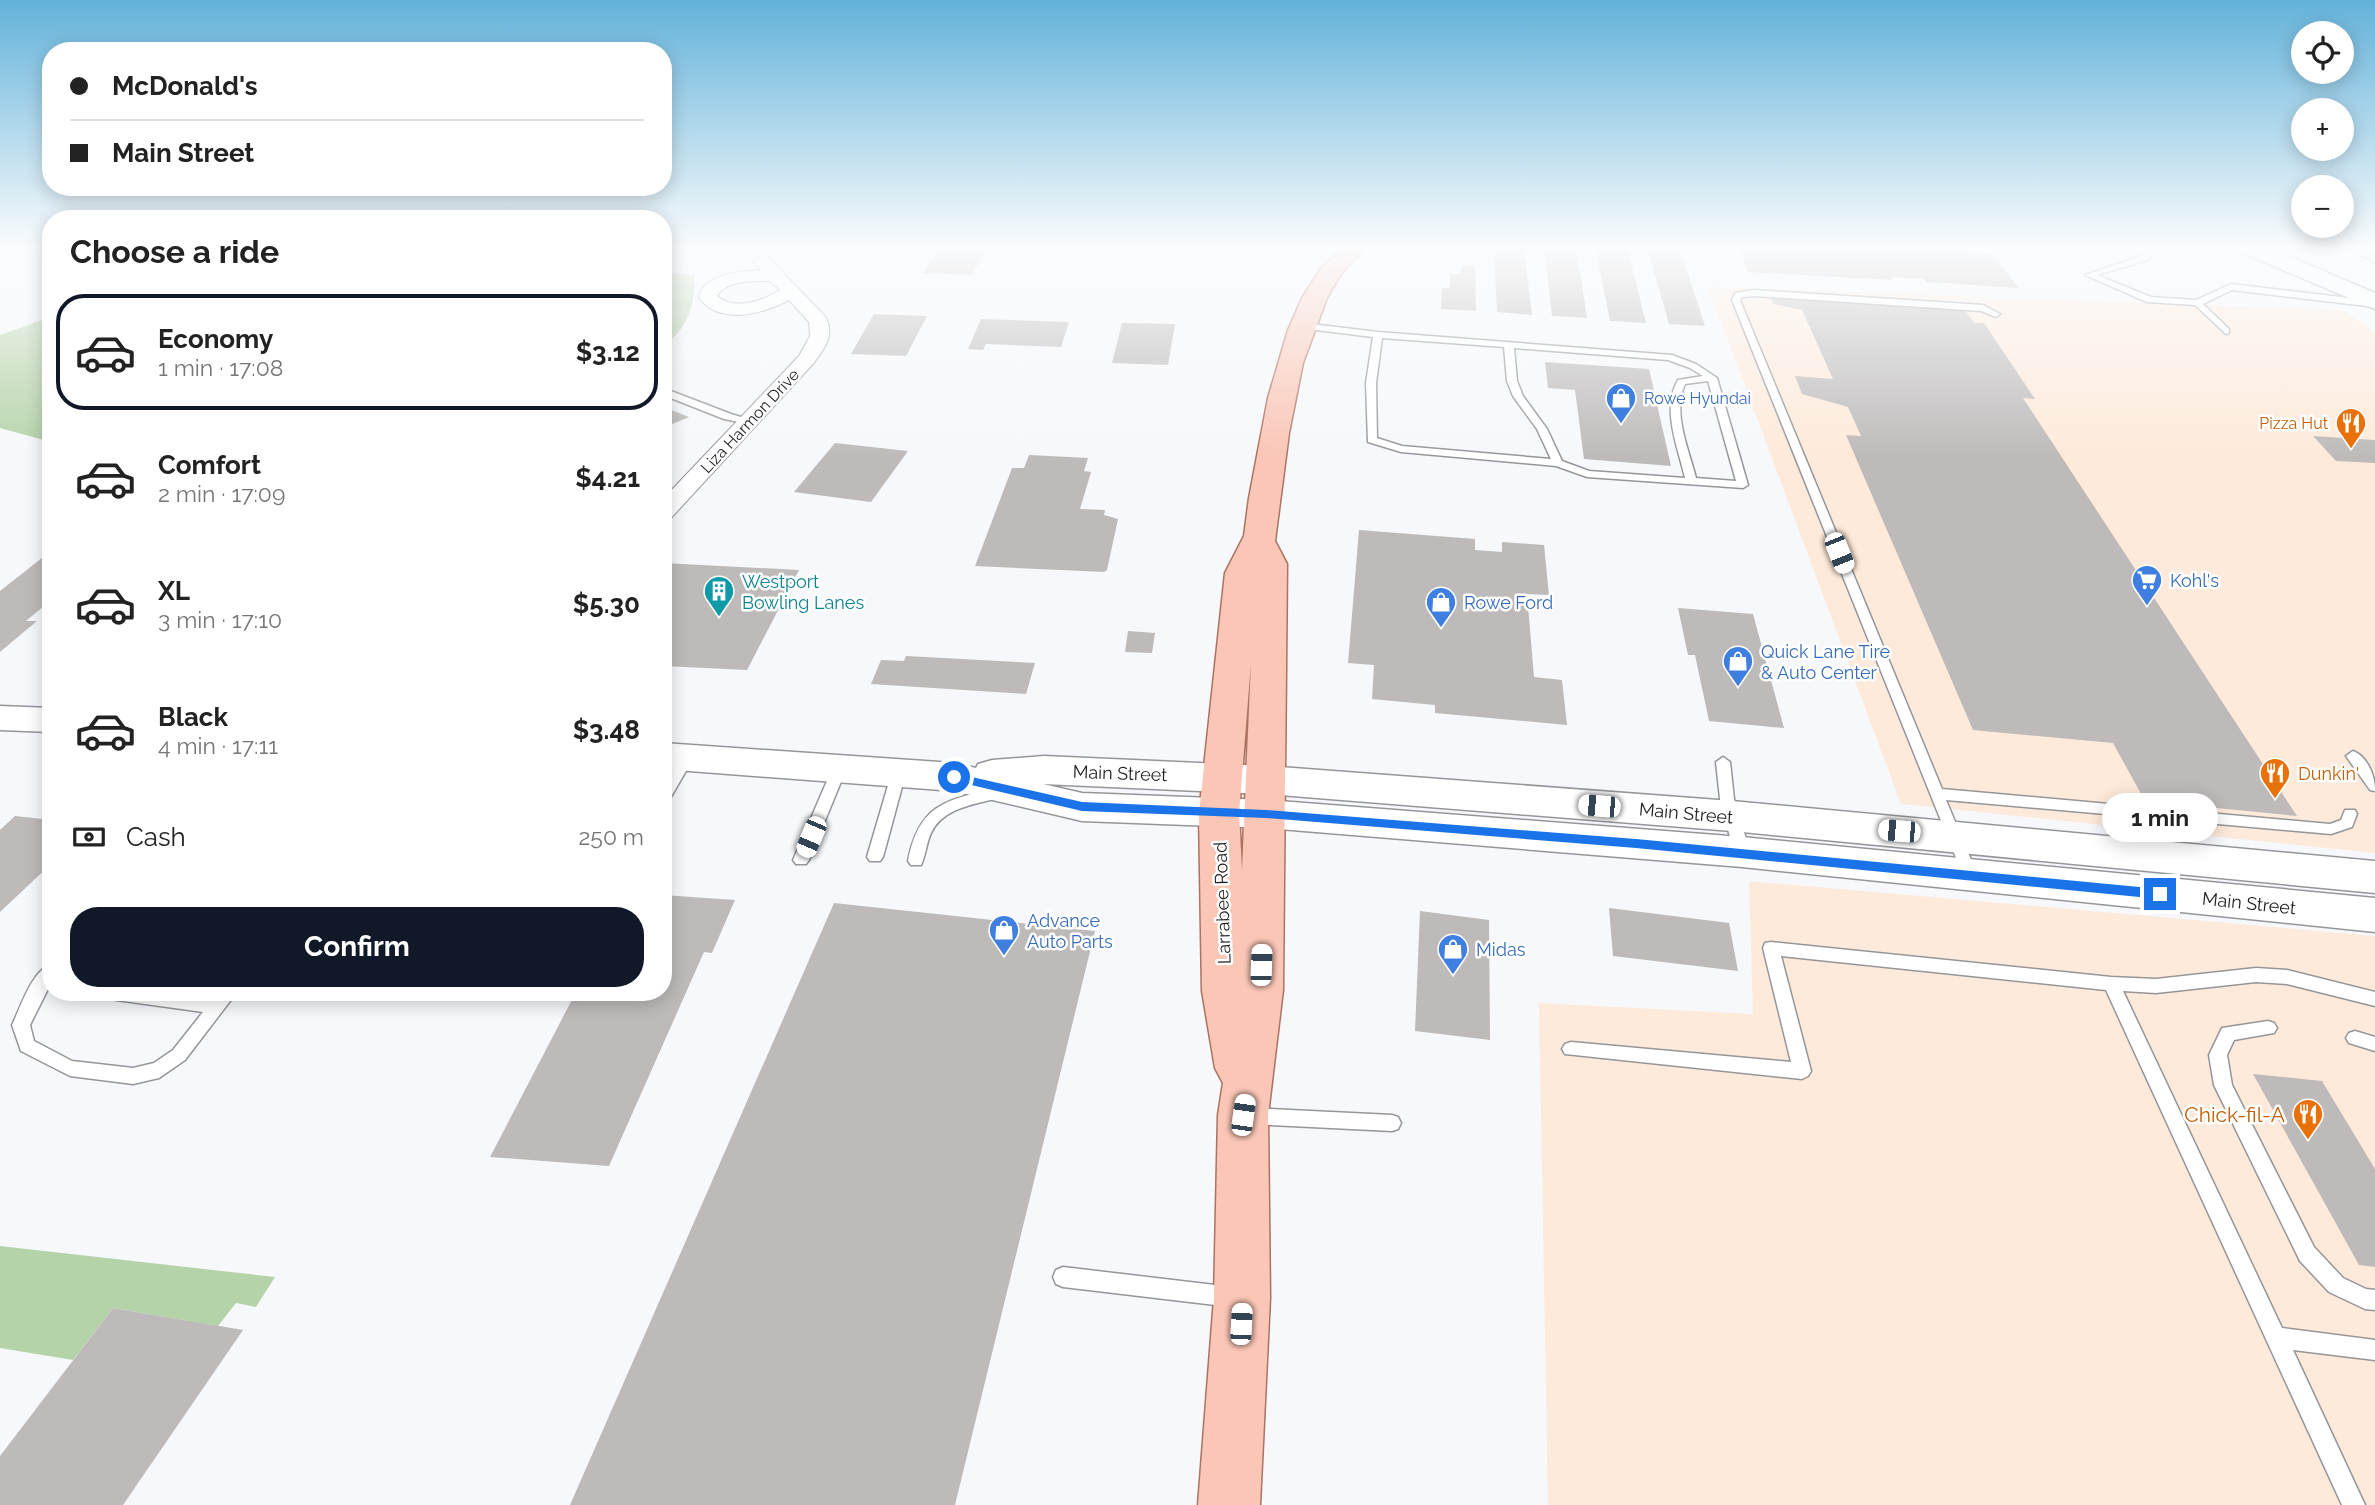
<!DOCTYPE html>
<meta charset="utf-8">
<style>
body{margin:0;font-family:Raleway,sans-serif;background:#f6f6f6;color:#222;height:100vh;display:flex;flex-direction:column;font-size:26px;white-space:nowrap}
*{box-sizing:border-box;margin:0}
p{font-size:23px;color:#767676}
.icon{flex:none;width:38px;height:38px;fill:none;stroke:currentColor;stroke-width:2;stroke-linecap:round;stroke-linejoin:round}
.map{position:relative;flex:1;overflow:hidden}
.sheet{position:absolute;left:42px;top:210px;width:630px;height:791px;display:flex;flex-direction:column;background:#fff;border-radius:28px;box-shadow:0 4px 18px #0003}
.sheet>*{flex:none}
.banner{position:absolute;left:42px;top:42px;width:630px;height:154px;border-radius:28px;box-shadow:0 4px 18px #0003;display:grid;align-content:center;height:154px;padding:0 28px;background:#fff}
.tools{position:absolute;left:2291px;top:21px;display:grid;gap:14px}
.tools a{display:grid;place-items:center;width:63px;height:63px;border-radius:50%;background:#fff;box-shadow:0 4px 18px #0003;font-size:35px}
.end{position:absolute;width:32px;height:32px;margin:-16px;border:9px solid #1a73e8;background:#fff;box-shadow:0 0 0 4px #fff}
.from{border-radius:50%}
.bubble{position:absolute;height:49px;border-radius:24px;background:#fff;box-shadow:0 4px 18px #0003;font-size:23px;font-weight:700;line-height:49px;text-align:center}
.car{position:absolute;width:21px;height:42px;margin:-21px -10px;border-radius:9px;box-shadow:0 0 5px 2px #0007;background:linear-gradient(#fff 24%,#345 0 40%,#fff 0 76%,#345 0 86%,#fff 0)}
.banner b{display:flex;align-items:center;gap:24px;height:66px;font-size:26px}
.banner b+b{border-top:2px solid #e0e0e0}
.banner i{width:18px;height:18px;background:#222}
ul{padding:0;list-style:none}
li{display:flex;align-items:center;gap:21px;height:116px;margin:0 14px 10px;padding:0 14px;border:4px solid transparent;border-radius:28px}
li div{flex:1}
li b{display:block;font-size:26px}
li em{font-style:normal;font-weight:700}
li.selected{border-color:#111827}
li>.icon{width:63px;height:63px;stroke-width:1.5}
h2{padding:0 28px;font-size:32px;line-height:84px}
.pay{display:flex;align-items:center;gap:18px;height:77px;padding:0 28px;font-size:26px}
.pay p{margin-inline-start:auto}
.primary-button{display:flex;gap:14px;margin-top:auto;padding:14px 28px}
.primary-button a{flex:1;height:80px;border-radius:28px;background:#111827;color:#fff;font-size:28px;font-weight:700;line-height:80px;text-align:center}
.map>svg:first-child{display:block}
.commercial{fill:#feeada}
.green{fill:#b5d3a8}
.building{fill:#bdbab9}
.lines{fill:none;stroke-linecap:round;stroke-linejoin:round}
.lane-casing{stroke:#959699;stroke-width:3}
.street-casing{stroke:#959699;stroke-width:2}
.secondary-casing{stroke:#959699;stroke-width:3}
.primary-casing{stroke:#ab7362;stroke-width:3}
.lane{fill:#fff;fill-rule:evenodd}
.street{fill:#fff;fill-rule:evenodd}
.secondary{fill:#fff;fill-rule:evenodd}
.primary{fill:#fac6b6;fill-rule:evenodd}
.route{fill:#1a73e8}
.labels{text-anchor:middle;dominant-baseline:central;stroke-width:5;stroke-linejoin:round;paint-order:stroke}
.far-shop-label{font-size:16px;fill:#366cbe;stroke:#fff;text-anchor:start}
.far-street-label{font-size:16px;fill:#1f1f20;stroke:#fff}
.far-food-label{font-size:16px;fill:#c56008;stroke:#fff;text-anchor:end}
.shop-label{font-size:18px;fill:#366cbe;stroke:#fff;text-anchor:start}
.culture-label{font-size:18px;fill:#0d838f;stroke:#fff;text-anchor:start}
.street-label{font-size:18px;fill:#1f1f20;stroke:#fff}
.food-label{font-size:18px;fill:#c56008;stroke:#fff;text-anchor:start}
.near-food-label{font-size:21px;fill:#c56008;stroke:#fff;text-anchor:end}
</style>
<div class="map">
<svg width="2375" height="1505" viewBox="0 0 2375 1505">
<rect width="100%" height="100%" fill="#f7f8fb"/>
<g class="commercial">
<polygon points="1708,287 2342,310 2375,332 2375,853 1901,804"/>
<polygon points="1749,881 2375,936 2375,1505 1548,1505 1539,1003 1753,1014"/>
</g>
<g class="green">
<path d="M663,272L694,275C696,304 688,328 663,346Z"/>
<polygon points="51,317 51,442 0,428 0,335"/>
<polygon points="0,1246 275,1277 256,1307 236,1303 218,1326 113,1308 73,1360 0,1348"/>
</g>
<g class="building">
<polygon points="940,247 988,247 972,275 923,273"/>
<polygon points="1105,247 1223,247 1221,254 1105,249"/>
<polygon points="1494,247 1524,247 1532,315 1497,312"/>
<polygon points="1544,247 1576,247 1587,318 1552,316"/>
<polygon points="1595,247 1627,247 1646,323 1610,321"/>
<polygon points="1647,247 1679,247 1705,326 1669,324"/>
<polygon points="1738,247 1861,247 1888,248 1889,251 1993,254 2018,288 1926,282 1924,279 1891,277 1893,280 1748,272"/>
<polygon points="1461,265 1475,266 1476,311 1441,309 1442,288 1450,288 1450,274 1461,274"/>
<polygon points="1771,298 1965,310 1974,323 1984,323 2035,399 2023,398 2297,816 2145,801 2113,743 1973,730 1846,435 1861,436 1848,407 1802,394 1795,376 1833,379 1802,310 1773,304"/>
<polygon points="874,314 927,316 906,356 851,354"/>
<polygon points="981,319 1069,322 1061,347 986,344 983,350 968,349"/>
<polygon points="1122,323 1175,324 1168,365 1112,363"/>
<polygon points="1545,362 1649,369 1671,466 1584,459 1575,390 1548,388"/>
<polygon points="663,409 669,409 689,417 663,428"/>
<polygon points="2313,436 2375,440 2375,463 2336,461"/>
<polygon points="835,443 908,451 871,502 794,492"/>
<polygon points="1029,455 1088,458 1084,471 1091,472 1080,509 1105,510 1104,515 1118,519 1107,570 1104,572 975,566 1012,468 1024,468"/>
<polygon points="1359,530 1475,539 1475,550 1502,552 1502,542 1544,545 1549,595 1527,594 1534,677 1562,680 1567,725 1435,713 1435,705 1372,699 1374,665 1348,663"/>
<polygon points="47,554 51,554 51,600 26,621 37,621 0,652 0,591"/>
<polygon points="663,563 799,570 747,670 663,666"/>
<polygon points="1678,608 1753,614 1784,728 1709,721 1695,655 1688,655"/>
<polygon points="1128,631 1155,633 1152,653 1125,652"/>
<polygon points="906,656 1035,663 1026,694 871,684 881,660 904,661"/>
<polygon points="15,816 51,820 51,864 0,912 0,830"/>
<polygon points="663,895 735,900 712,953 704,952 609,1166 490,1157 576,992 663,992"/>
<polygon points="834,903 1095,931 955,1505 570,1505"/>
<polygon points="1609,908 1729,923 1738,971 1613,956"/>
<polygon points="1420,911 1489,920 1490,1040 1415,1031"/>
<polygon points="2253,1074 2322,1081 2375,1169 2375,1267 2359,1265"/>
<polygon points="113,1308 243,1330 123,1505 0,1505 0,1456"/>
</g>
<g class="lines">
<g class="lane-casing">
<g id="lane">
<polygon points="2149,247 2157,247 2148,260 2097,275 2151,297 2196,300 2231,284 2375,301 2375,307 2232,290 2203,304 2229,329 2229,333 2226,334 2195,305 2147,302 2085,275 2142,256"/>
<polygon points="2346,247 2356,247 2375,256 2375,262"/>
<polygon points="1754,290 1983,305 2000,314 1996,317 1981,311 1754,296 1742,297 1740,300 1942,789 2330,824 2341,820 2345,810 2355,810 2357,814 2352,827 2331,834 1946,800 1977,874 1974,878 1964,878 1732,300 1735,293"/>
<path d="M1303,323L1378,332L1672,355L1696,364L1717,378L1748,485L1743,488L1587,477L1556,466L1401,452L1368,442L1366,383L1373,337L1300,328V324ZM1382,338L1504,347L1507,381L1513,396L1537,429L1551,459L1402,446L1377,438L1376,383ZM1514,348L1668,360L1690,368L1703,376L1678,380C1661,409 1678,447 1685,478L1589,471L1562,461L1547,429L1523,396L1517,381ZM1708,381L1736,481L1696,478C1689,450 1672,413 1685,384Z"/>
<polygon points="663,388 731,414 754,421 749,424 724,419 663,395"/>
<path d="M2353,751C2368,757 2375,776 2375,791L2370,790L2346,756Z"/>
<polygon points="687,752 694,757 668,802 663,803 663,785 682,754"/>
<polygon points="1723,757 1730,762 1734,799 1750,852 1747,856 1737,856 1734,852 1720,799 1716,762"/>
<polygon points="840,762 847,767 809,860 806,864 796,864 793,860 833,767"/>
<polygon points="899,767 906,772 883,857 880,861 870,861 867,857 892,772"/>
<path d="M997,788L1002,789L1004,793L1002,797C977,804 943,807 931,833C926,844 926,855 921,865H911L908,861C919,804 946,800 997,788Z"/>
<polygon points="1771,942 2111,977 2156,979 2256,968 2287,970 2375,992 2375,1006 2287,984 2256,982 2156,993 2123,991 2282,1328 2375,1340 2375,1360 2293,1350 2365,1505 2342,1505 2106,990 1781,956 1811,1071 1808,1076 1802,1079 1565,1054 1562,1049 1565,1044 1571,1042 1791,1062 1763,948 1765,943"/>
<path d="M51,964V983L30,1025L34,1041L72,1061L133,1068L154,1063L173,1050L203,1012L109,999L103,997L101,992H160L213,1000L219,992H237L185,1060L159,1078L133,1084L70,1076L21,1051L12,1025C21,1007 31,972 51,964Z"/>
<polygon points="2268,1021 2274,1023 2277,1028 2274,1033 2234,1040 2227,1055 2232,1085 2314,1247 2343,1278 2366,1289 2375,1290 2375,1310 2365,1309 2329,1292 2300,1261 2214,1085 2209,1055 2222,1028"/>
<polygon points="2355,1031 2375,1037 2375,1051 2349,1043 2346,1038 2349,1033"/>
<polygon points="1250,1108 1392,1115 1398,1117 1401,1123 1398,1129 1392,1131 1250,1124 1244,1122 1241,1116 1244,1110"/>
<polygon points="1063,1267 1232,1287 1239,1290 1242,1297 1239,1304 1232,1307 1063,1287 1056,1284 1053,1277 1056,1270"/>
</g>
</g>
<g class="street-casing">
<path id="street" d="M762,256L768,257L825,316C836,335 824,349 813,364L671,518L663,520V499L799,356L810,336L809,322L789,300C763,314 720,326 699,298C701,274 742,271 761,270L753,261ZM770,281L780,290C762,301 736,311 717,296C727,280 753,281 770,281Z"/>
</g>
<g class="secondary-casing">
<g id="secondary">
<polygon points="2237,247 2267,247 2375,293 2375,309 2240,252"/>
<polygon points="0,706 51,708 51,732 0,730"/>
<polygon points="663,743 954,763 976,768 978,764 992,760 1044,756 1266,766 1732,801 2375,861 2375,893 1732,831 1266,794 1043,784 1082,793 1266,800 1742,837 2375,898 2375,932 1742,867 1266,828 1082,821 954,791 663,769"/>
</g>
</g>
<g class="primary-casing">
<path id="primary" d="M1342,247H1365L1341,274L1327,298L1303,363L1289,433L1275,541L1287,564L1283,990L1268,1115L1270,1298L1260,1505H1198L1214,1298L1218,1115L1223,1083L1215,1068L1202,991L1199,813L1225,573L1244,536L1249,498L1268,398L1288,330L1302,298L1320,270ZM1251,663L1242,870L1239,813Z"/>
</g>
<use href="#lane" class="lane"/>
<use href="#street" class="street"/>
<use href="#secondary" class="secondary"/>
<use href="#primary" class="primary"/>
</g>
<linearGradient id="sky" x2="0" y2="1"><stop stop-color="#63b2da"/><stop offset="0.54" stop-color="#fbfcfd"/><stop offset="1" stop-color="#fbfcfd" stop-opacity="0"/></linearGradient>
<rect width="2375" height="458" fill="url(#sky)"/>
<polygon class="route" points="954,773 1082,802 1266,810 1636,839 2160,889 2166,894 2160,899 1636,848 1266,818 1082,811 950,780 950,774"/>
<defs>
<g id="shop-pin" transform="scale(1.575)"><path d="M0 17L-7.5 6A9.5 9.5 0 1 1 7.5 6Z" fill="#3f7fe0" stroke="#fff"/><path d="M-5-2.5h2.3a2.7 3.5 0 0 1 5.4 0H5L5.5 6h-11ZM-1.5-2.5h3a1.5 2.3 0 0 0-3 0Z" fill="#fff"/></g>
<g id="restaurant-pin" transform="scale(1.575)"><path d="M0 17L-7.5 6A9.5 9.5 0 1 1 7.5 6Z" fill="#e8710a" stroke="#fff"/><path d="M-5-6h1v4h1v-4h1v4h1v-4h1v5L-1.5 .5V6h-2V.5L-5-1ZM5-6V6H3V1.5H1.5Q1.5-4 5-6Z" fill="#fff"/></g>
<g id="supermarket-pin" transform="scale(1.575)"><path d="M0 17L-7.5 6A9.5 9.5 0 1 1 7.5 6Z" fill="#3f7fe0" stroke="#fff"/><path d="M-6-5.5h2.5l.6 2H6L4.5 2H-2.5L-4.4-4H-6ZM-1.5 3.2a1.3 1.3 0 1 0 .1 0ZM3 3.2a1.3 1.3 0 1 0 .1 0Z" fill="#fff"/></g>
<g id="building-pin" transform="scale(1.575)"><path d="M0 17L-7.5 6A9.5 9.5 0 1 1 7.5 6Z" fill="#0f9aa8" stroke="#fff"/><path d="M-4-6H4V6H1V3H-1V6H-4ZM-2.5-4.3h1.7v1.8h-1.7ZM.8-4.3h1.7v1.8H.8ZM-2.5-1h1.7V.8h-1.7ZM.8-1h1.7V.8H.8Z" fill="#fff"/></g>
</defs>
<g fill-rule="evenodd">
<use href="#shop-pin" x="1621" y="398"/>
<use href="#restaurant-pin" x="2351" y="423"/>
<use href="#supermarket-pin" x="2147" y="580"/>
<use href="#building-pin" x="719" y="591"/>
<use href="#shop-pin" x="1441" y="602"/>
<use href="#shop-pin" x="1738" y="661"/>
<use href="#restaurant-pin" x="2275" y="773"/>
<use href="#shop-pin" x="1004" y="930"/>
<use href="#shop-pin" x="1453" y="949"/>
<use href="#restaurant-pin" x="2308" y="1114"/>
</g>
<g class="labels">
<g class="far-shop-label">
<text x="1644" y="398">Rowe Hyundai</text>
</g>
<g class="far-street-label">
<text transform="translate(750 421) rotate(-47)">Liza Harmon Drive</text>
</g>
<g class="far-food-label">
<text x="2328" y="423">Pizza Hut</text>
</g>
<g class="shop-label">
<text x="2170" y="580">Kohl's</text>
<text x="1464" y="602">Rowe Ford</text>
<text x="1761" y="651">Quick Lane Tire<tspan x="1761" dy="21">&amp; Auto Center</tspan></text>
<text x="1027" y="920">Advance<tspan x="1027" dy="21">Auto Parts</tspan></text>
<text x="1476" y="949">Midas</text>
</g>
<g class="culture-label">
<text x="742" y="581">Westport<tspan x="742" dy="21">Bowling Lanes</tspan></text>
</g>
<g class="street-label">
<text transform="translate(1120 773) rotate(2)">Main Street</text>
<text transform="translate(1686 813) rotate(5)">Main Street</text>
<text transform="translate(1222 903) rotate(-92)">Larrabee Road</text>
<text transform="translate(2249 903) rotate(6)">Main Street</text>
</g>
<g class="food-label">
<text x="2298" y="773">Dunkin'</text>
</g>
<g class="near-food-label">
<text x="2285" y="1114">Chick-fil-A</text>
</g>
</g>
</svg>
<div class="tools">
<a><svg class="icon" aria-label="locate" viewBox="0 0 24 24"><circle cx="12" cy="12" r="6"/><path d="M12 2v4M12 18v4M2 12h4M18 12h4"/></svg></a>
<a>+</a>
<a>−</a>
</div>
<i class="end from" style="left:954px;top:777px"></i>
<i class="end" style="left:2160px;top:894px"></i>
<div class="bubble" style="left:2102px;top:793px;width:116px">1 min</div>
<i class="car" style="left:1839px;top:553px;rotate:158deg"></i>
<i class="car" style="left:1599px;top:806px;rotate:275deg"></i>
<i class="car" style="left:1899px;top:831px;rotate:275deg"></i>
<i class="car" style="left:811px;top:837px;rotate:203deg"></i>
<i class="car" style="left:1261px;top:965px;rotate:2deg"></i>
<i class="car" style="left:1243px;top:1115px;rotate:8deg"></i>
<i class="car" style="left:1241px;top:1324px;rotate:3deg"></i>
<div class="banner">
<b><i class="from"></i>McDonald's</b>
<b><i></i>Main Street</b>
</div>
<section class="sheet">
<h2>Choose a ride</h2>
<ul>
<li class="selected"><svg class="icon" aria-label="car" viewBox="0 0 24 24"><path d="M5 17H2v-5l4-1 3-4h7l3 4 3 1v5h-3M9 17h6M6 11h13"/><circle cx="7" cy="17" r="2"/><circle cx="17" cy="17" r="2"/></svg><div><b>Economy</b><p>1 min · 17:08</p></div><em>$3.12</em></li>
<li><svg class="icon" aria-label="car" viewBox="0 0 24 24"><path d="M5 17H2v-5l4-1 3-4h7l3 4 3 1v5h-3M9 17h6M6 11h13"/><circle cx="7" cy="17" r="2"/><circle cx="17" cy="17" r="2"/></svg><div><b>Comfort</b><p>2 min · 17:09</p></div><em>$4.21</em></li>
<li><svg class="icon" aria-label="car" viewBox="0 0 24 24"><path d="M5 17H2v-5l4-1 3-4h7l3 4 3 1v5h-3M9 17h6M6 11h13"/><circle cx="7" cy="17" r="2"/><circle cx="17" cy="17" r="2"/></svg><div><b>XL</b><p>3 min · 17:10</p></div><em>$5.30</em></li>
<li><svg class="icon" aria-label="car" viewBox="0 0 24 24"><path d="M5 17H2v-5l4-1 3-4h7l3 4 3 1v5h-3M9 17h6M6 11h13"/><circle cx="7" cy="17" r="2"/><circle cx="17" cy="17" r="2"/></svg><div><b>Black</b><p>4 min · 17:11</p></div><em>$3.48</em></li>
</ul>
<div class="pay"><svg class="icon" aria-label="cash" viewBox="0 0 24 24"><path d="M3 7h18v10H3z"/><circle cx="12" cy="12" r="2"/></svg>Cash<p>250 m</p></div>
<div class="primary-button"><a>Confirm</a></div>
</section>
</div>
